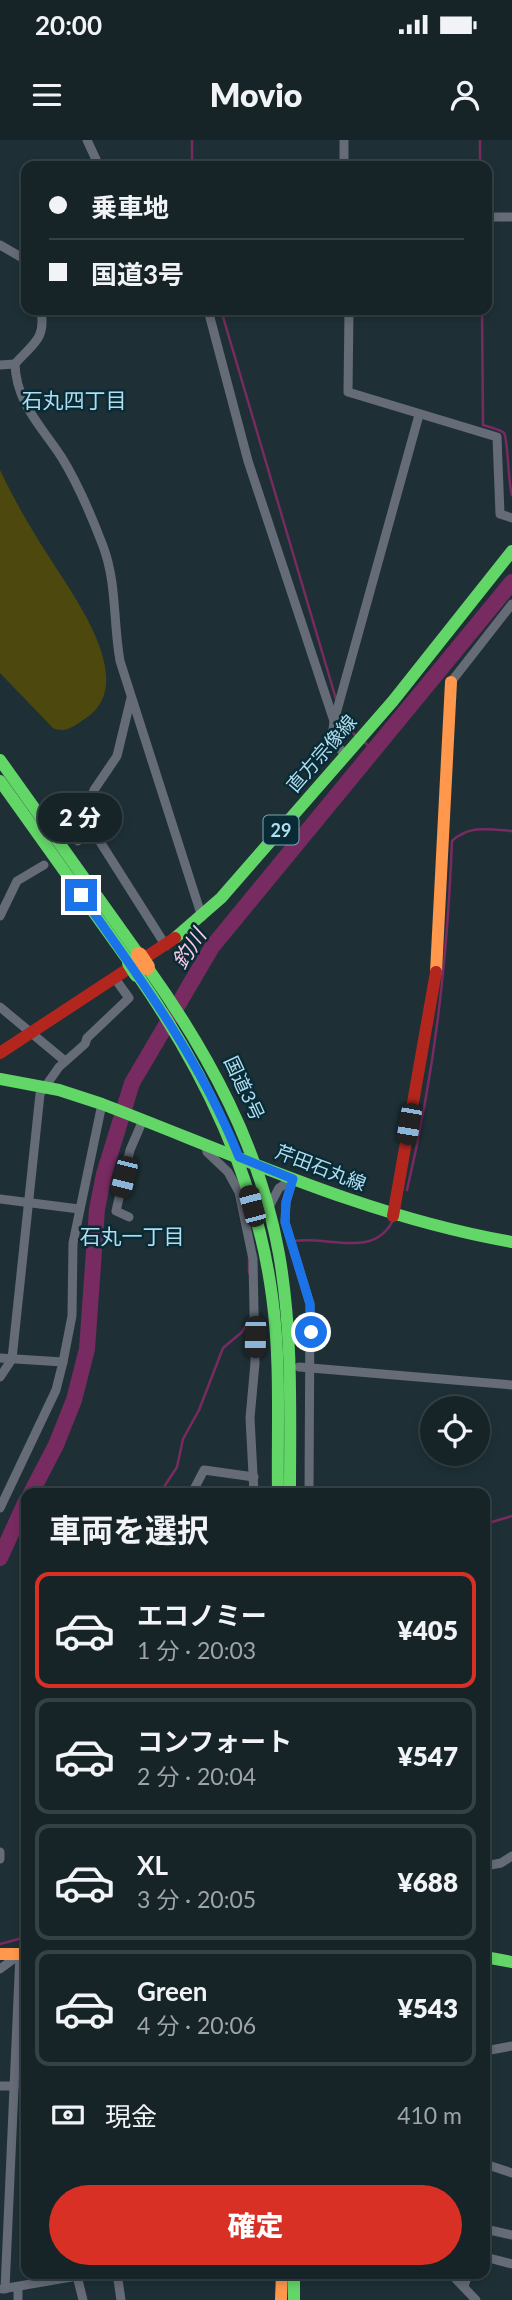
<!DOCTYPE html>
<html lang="ja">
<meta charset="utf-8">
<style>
body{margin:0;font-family:Lato,"Noto Sans JP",sans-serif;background:#1f2c30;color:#f1f3f6;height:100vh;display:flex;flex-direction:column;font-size:26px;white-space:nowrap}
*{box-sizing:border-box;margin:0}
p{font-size:23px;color:#9ea4a8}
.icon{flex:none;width:38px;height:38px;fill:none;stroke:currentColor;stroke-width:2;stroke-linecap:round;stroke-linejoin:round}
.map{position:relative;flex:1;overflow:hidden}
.panel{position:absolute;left:21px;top:1348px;width:469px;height:791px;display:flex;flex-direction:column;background:#162428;border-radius:14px;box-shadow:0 4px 10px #0003,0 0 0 2px #354145}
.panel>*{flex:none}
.banner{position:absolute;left:21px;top:21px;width:471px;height:154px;border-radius:14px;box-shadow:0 4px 10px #0003,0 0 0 2px #354145;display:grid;align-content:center;height:154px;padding:0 28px;background:#162428}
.tools{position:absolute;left:420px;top:1256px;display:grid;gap:14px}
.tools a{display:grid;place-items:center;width:70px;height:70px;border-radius:50%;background:#162428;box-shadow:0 4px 10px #0003,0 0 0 2px #354145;font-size:35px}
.end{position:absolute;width:32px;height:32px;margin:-16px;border:9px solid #1a73e8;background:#fff;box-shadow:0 0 0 4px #fff}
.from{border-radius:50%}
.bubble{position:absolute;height:49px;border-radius:24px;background:#162428;box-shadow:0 4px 10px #0003,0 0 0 2px #354145;font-size:23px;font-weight:800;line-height:49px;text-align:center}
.car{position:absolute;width:21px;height:42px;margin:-21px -10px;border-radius:9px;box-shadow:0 0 5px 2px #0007;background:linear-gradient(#222 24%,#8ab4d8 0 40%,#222 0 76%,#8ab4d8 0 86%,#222 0)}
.banner b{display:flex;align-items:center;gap:24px;height:66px;font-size:26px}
.banner b+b{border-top:2px solid #354145}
.banner i{width:18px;height:18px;background:#f1f3f6}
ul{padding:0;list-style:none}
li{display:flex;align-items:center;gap:21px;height:116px;margin:0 14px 10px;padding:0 14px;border:4px solid #354145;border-radius:14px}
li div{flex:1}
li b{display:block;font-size:26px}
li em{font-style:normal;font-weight:800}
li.on{border-color:#d93025}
li>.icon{width:63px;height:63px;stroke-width:1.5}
h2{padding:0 28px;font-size:32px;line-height:84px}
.pay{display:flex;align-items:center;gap:18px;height:77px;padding:0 28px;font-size:26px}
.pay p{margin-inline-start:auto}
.cta{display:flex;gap:14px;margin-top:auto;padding:14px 28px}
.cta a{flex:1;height:80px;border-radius:42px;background:#d93025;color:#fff;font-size:28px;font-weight:800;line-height:80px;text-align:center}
.status{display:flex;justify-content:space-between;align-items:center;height:49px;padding:0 35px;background:#162428;direction:ltr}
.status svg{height:19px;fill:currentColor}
header{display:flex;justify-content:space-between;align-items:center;height:91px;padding:0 28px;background:#162428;font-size:32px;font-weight:800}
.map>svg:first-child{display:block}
.green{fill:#4c480e}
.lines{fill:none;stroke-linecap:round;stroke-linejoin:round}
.stream{stroke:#782b61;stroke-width:2.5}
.river{stroke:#782b61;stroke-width:16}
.street{stroke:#656b77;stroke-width:9}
.fast{stroke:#63d668;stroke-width:12}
.slow{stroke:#ff974d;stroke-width:12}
.jam{stroke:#b3261e;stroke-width:12}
.fast-bridge{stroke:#63d668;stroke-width:16}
.slow-bridge{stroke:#ff974d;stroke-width:16}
.route{stroke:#1a73e8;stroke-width:9}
.labels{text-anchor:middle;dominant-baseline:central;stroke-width:5;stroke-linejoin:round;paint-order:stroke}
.shield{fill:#092b36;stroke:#7ea8b8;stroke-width:2}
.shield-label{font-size:18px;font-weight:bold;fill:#b0def0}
.street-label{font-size:19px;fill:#b0def0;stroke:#092b36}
.neighbourhood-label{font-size:21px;fill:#b0def0;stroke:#092b36}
.water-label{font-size:21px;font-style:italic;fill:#fbcae6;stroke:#092b36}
</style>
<div class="status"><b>20:00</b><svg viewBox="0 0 49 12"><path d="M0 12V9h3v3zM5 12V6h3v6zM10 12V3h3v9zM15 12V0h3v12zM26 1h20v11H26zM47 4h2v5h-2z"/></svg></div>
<header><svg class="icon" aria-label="menu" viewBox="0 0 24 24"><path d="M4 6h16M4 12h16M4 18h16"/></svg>Movio<svg class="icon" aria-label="person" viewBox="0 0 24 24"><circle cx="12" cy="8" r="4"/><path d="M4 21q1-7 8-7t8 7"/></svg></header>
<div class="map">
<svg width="512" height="2160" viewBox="0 0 512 2160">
<rect width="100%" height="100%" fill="#1e3036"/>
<path class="green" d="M0,330C15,362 34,394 53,423C76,460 138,543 86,578C75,585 67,594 53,588L0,533Z"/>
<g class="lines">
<g class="stream">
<polyline points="192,0 192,26"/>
<polyline points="480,0 480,26"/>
<polyline points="221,170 336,559"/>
<path d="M482,170L483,285C489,287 500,289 504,293C508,298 508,343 512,355"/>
<polyline points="340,572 343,583 355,595"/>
<polyline points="363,601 373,610"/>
<path d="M407,1050C435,930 447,823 452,701C469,685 489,689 512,691"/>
<path d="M294,1101C329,1096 373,1118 392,1082"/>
<polyline points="249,1112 249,1133"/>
<polyline points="160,1353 177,1327 183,1299 199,1270 223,1208 242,1192 251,1177"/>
<polyline points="485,1384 512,1376"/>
<polyline points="0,1804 26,1797"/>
</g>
<g class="river">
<polyline points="31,1353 56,1305 74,1260 87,1209 97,1069 104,1034 132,943 212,807 512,442"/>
<polyline points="0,1418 26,1361"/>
</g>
<g class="street">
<polyline points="87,0 99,26"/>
<polyline points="344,0 344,26"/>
<polyline points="486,77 512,77"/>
<polyline points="0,105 26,120"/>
<path d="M41,170C46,200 33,203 15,224C16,263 42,287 62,318C78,344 92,377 103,406C117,443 113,482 120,521L202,777"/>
<polyline points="208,170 248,321 334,581"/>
<polyline points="349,170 348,252 497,297 500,374 512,378"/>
<polyline points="0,225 15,224"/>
<polyline points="451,542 512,464"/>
<polyline points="131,558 117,616 94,650 85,678 166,806"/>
<polyline points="346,616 332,599 334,581 419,275"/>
<polyline points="78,701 81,680 85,678"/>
<polyline points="0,776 17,741 44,725"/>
<polyline points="0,867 65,921"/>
<polyline points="205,1004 207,1012 228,1032 239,1052 253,1119 255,1223 250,1278 254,1353"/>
<polyline points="293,1039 286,1062 285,1082 310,1164 309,1353"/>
<polyline points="0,1059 79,1069"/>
<polyline points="270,1065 279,1048 293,1039"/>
<polyline points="129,1077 116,1071 130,1010 143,980"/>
<polyline points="0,1218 63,1222"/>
<polyline points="299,1227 512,1245"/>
<polyline points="0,1237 12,1219 40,954 59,927 85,904 87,898 129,858 116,840"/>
<polyline points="192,1353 204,1330 254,1337"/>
<polyline points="0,1368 56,1250 63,1222 72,1176 73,1103 102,964"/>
<polyline points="0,1712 0,1719"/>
<polyline points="485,1726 501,1723 512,1716"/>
<polyline points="0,1829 19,1815"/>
<polyline points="485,1911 512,1906"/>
<polyline points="0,1946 14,1946"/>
<polyline points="485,2024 512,2033"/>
<polyline points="485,2089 512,2095"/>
<polyline points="485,2117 512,2124"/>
<polyline points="117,2133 121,2160"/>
<polyline points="450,2133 476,2160"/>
<polyline points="77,2136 83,2160"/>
<polyline points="18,2147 18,2160"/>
<polyline points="464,2147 468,2133"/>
<polyline points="2,2149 95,2133"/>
<polyline points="5,2149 20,1814"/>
</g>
<g class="fast">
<polyline points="0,620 139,815"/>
<polyline points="0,641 130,823"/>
<polyline points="175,798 221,758 393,561 512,411"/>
<path d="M147,827C209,914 260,1008 279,1114C293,1193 290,1274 290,1353"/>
<path d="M137,834C204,931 256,1037 272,1156C281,1221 277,1287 278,1353"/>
<path d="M0,939L59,950L102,964C238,1016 368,1077 512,1102"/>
<polyline points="485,1817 512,1822"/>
<polyline points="294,2133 294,2160"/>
</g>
<g class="slow">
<polyline points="436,832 451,542"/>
<polyline points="0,1814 26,1814"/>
<polyline points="281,2160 282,2133"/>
</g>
<g class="jam">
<polyline points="0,913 175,798"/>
<polyline points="393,1076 436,832"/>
</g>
<polyline class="fast-bridge" points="130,823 137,834"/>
<polyline class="slow-bridge" points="139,815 147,827"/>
</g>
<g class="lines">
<path class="route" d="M81,755C141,839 200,920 239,1017L293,1039L286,1062L285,1082L310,1164L311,1192"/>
</g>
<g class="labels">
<rect class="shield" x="263.5" y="675.5" width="35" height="29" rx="5"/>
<g class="shield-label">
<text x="281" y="690">29</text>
</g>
<g class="street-label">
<text transform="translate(321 613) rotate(-49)">直方宗像線</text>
<text transform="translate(245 948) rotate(65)">国道3号</text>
<text transform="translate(321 1027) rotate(21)">芹田石丸線</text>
</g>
<g class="neighbourhood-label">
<text x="74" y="259">石丸四丁目</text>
<text x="132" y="1095">石丸一丁目</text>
</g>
<g class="water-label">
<text transform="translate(188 808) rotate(-57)">釣川</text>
</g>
</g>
</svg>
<div class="tools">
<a><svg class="icon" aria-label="locate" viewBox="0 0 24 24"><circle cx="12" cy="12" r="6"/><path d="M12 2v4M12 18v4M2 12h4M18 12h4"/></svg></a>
</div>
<i class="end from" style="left:311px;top:1192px"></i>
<i class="end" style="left:81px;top:755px"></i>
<div class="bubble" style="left:38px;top:653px;width:84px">2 分</div>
<i class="car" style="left:409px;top:984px;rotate:190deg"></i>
<i class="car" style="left:124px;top:1037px;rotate:194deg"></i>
<i class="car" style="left:252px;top:1066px;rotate:345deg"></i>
<i class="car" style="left:255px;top:1197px;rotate:181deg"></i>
<div class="banner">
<b><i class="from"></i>乗車地</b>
<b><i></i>国道3号</b>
</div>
<section class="panel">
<h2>車両を選択</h2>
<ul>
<li class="on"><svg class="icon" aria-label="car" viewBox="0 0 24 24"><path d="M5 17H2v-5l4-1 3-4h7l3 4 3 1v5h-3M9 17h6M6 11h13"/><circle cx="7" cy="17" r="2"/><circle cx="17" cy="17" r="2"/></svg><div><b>エコノミー</b><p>1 分 · 20:03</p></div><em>¥405</em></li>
<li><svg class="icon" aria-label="car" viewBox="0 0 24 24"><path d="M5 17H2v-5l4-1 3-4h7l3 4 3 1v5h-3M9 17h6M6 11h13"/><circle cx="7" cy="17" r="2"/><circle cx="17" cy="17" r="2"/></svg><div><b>コンフォート</b><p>2 分 · 20:04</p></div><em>¥547</em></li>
<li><svg class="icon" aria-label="car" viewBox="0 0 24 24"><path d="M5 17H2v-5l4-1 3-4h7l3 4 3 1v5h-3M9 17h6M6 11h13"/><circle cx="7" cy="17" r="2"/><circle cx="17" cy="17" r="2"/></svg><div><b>XL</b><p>3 分 · 20:05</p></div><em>¥688</em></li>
<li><svg class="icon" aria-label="car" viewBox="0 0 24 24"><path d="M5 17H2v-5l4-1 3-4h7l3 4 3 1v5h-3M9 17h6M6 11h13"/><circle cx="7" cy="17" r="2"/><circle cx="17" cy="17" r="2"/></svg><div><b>Green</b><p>4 分 · 20:06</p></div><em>¥543</em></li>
</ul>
<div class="pay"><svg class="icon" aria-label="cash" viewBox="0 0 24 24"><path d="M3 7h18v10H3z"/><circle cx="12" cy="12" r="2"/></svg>現金<p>410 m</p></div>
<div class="cta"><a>確定</a></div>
</section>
</div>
